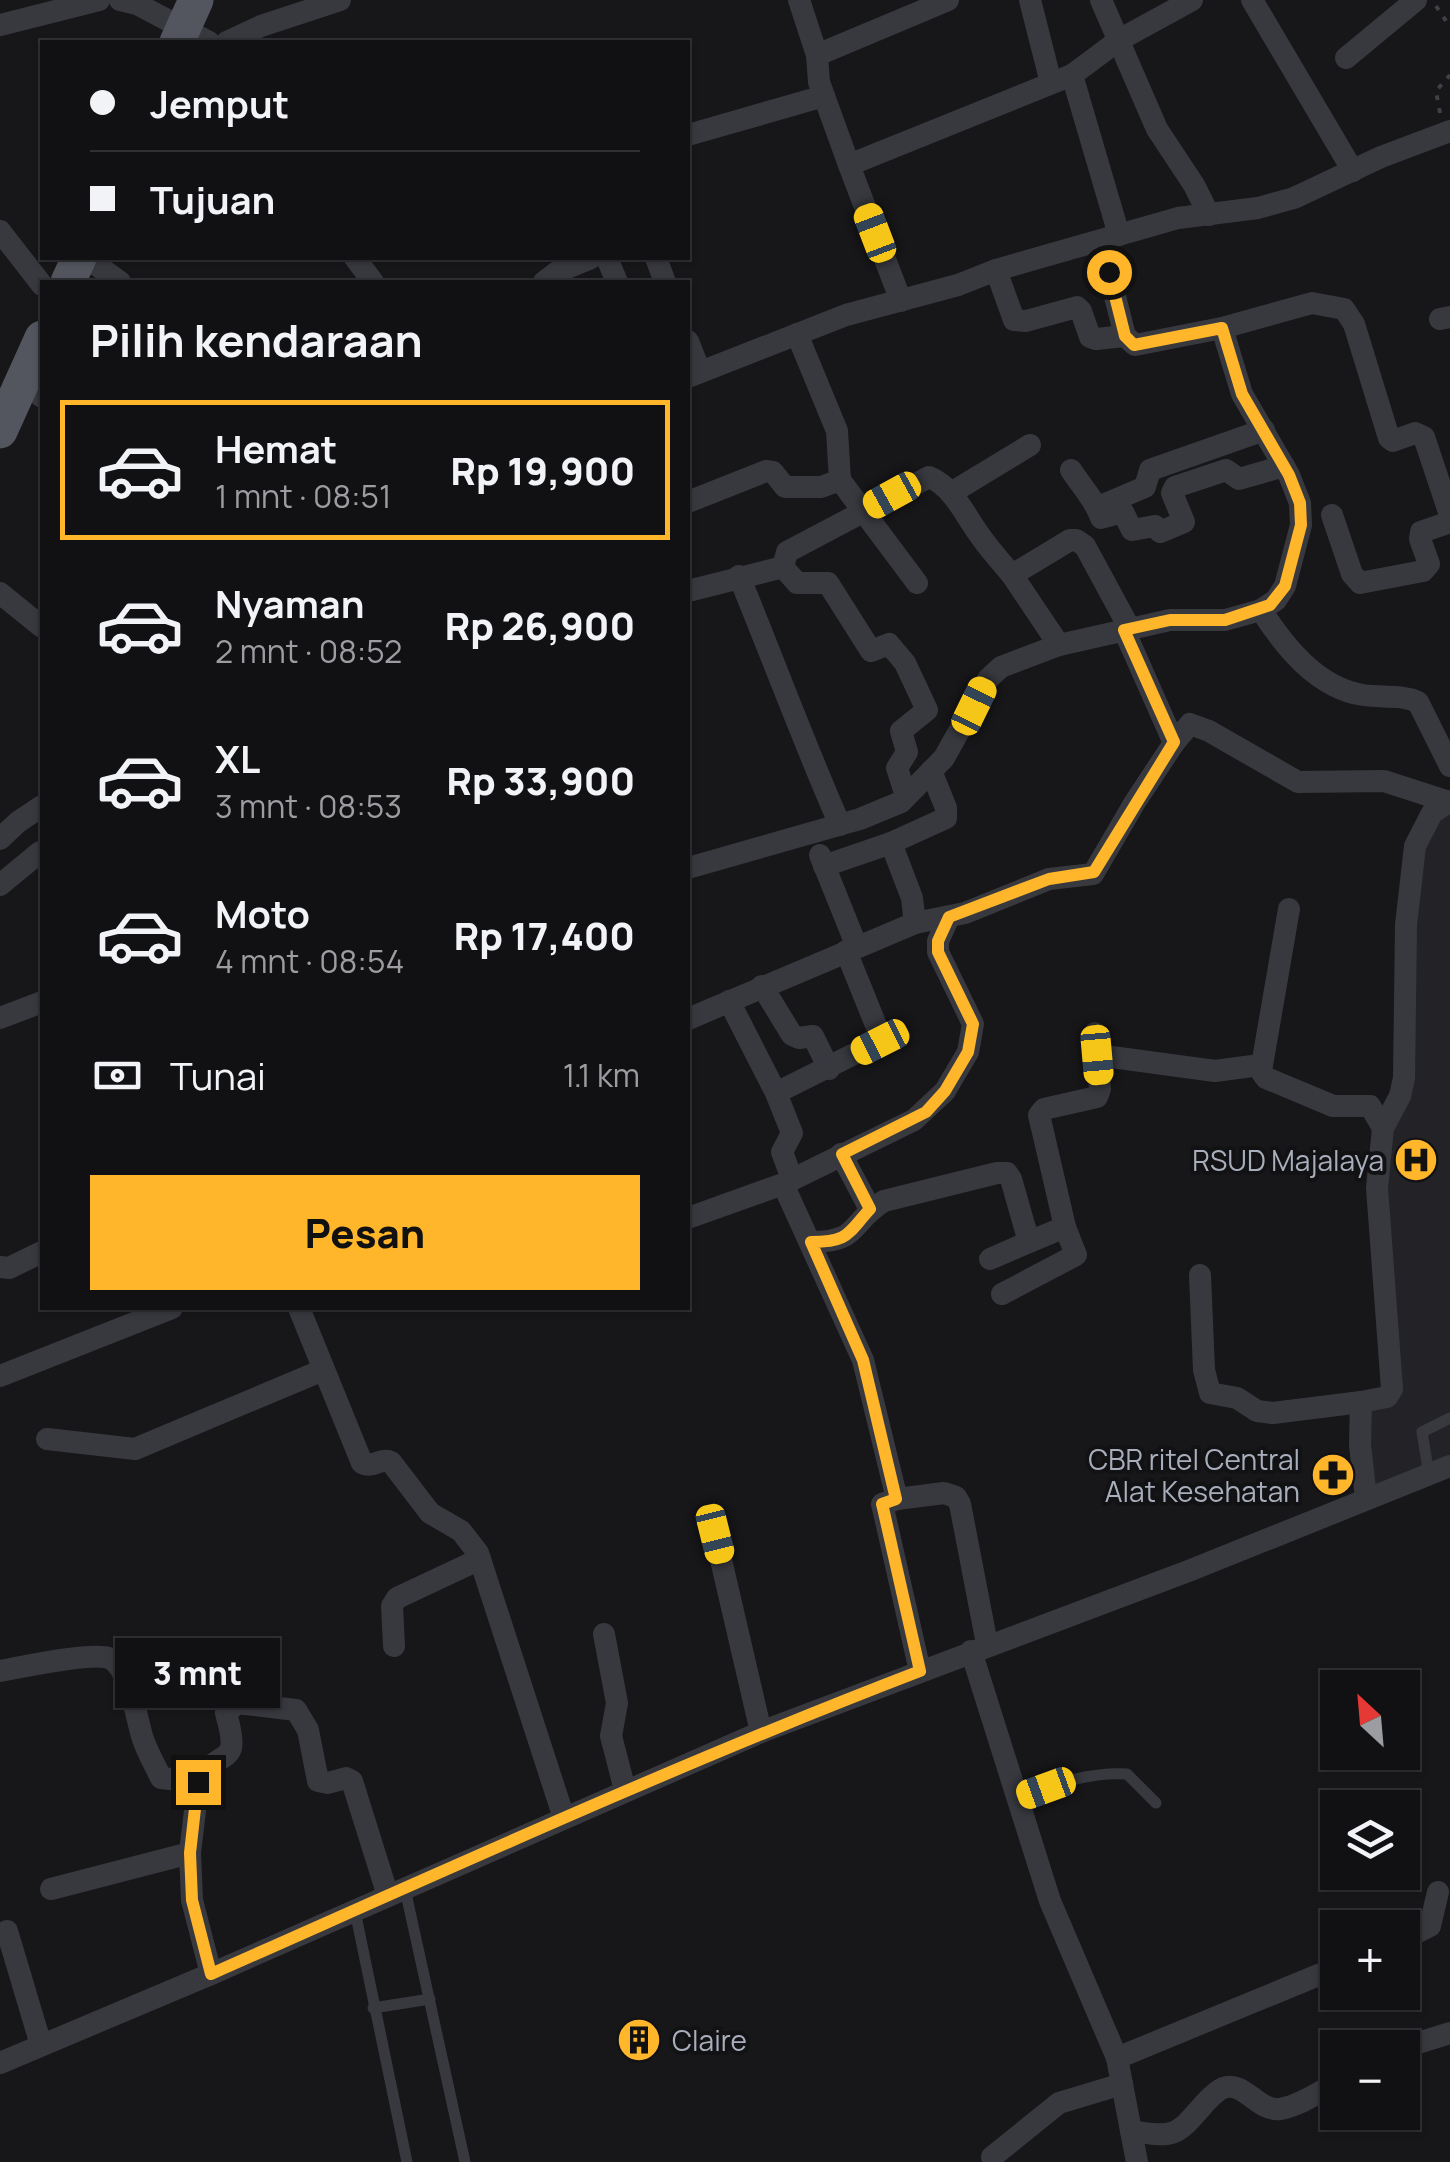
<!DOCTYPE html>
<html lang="id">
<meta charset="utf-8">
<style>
body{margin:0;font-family:Manrope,sans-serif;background:#1e1f22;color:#f1f3f6;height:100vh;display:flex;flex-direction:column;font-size:38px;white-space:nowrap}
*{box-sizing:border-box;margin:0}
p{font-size:32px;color:#9c9da0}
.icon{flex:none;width:55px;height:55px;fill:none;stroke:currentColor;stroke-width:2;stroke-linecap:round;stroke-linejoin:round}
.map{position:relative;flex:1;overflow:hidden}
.details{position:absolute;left:40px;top:280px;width:650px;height:1030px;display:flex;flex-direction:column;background:#111114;border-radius:0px;box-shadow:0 2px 8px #0004,0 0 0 2px #303134}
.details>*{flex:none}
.guide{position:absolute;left:40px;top:40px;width:650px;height:220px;border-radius:0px;box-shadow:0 2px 8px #0004,0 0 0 2px #303134;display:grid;align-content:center;height:220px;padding:0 50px;background:#111114}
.needle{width:65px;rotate:334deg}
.buttons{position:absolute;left:1320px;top:1670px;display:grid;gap:20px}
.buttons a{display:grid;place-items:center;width:100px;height:100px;border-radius:0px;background:#111114;box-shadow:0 2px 8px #0004,0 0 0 2px #303134;font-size:50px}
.end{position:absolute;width:45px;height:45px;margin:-22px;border:12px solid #ffb62a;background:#111;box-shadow:0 0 0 5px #111}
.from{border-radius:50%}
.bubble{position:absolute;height:70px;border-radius:0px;background:#111114;box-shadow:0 2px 8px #0004,0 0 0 2px #303134;font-size:32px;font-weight:800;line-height:70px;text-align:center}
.car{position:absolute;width:30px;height:60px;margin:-30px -15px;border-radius:12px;box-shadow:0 0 8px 2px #0007;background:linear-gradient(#f5c518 24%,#345 0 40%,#f5c518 0 76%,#345 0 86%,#f5c518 0)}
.guide b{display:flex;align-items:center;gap:35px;height:95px;font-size:38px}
.guide b+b{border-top:2px solid #303134}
.guide i{width:25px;height:25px;background:#f1f3f6}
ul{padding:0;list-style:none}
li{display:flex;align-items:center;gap:30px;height:140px;margin:0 20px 15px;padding:0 30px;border:5px solid transparent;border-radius:0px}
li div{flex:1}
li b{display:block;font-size:38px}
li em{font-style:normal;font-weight:800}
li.current{border-color:#ffb62a}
li>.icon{width:90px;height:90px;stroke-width:1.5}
h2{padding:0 50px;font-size:45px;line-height:120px}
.pay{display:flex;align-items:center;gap:25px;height:110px;padding:0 50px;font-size:38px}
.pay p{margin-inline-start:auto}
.cta{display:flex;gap:20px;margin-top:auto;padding:20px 50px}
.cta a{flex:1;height:115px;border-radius:0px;background:#ffb62a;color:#111;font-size:40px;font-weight:800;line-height:115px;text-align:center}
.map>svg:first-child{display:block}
.built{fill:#232327}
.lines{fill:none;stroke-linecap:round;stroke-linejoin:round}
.path{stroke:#3e4046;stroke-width:4;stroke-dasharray:5 8;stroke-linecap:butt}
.service{stroke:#38393f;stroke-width:11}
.minor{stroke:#38393f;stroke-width:22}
.primary{stroke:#54565f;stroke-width:35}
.route{stroke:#ffb62a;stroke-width:12}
.labels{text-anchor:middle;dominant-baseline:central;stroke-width:8;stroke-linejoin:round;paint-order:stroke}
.poi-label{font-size:28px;fill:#a8aebb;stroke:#121215;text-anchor:end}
</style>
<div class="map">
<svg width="1450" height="2162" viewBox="0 0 1450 2162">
<rect width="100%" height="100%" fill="#17171a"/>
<polygon class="built" points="1450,806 1450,1459 1370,1487 1366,1411 1391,1403 1384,1132 1397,1118 1412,906 1426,823"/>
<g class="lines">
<g class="path">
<polyline points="1436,6 1450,27"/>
<polyline points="1440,113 1436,91 1450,75"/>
</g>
<g class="service">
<polyline points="1429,1475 1422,1432 1450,1418"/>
<path d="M1017,1798C1054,1785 1086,1772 1127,1774L1156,1803"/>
<polyline points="405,1889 465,2162"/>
<polyline points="355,1911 407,2162"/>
<polyline points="373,2008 430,1999"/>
</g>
<g class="minor">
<polyline points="120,0 137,4 209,42"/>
<polyline points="799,0 817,55 819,82 849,165 1072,75 1119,235"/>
<polyline points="1030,0 1051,83"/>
<polyline points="1101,0 1157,129 1194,185 1209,215"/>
<polyline points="1252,0 1353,171"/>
<polyline points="0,25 99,0"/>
<polyline points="227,42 261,26 340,0"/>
<polyline points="817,55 948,0"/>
<polyline points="1346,58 1416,0"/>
<polyline points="1072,75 1119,40 1192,0"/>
<polyline points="688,135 824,96"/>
<polyline points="849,165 901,301"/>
<polyline points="0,231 42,285"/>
<polyline points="87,258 120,282"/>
<polyline points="355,258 373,282"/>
<polyline points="607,258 617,282"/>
<polyline points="656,258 665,282"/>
<polyline points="996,270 1014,320 1026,321 1077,307 1081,311 1090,337 1096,339 1125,336"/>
<polyline points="544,282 557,272 591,258"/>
<polyline points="1440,319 1450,317"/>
<polyline points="1222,328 1312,303 1344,309 1354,324 1389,438 1393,441 1415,433 1424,437 1450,515"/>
<polyline points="688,341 700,372"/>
<polyline points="688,377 846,315 958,285 996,270 1178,218 1258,208 1294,198 1381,157 1450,131"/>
<polyline points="22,381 42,397"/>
<path d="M1071,470C1082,487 1095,500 1101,518L1123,512L1132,530L1155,526L1160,532L1184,522L1172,493L1175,487L1226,470L1239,479L1284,466"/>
<polyline points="840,480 917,583"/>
<polyline points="951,493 1030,445"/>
<polyline points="688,502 766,471 773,472 785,487 821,487 840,480 837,431 797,334"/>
<polyline points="1098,507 1145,487 1150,470 1264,430"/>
<polyline points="1332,515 1352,574 1360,583 1423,571 1429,564 1420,539 1421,532 1450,522"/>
<polyline points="783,567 797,583 828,583 871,651 889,644 905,663 927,710 901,731 907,752 897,768 906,796"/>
<path d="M739,576C773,659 804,743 840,825"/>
<path d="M692,590L783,567L787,552L929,477C954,487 965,516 981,537C990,550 1001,562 1012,575"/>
<polyline points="0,593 42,627"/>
<path d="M1261,610C1284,646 1317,688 1363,695C1382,698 1400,694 1418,702L1450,766"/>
<polyline points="1124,630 1174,743"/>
<polyline points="1059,645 1012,575 1070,540 1076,540 1085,546 1131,631"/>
<polyline points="0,839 18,822 42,806"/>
<polyline points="891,843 912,898 915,923"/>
<polyline points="820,855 857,947"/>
<polyline points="824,866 891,843 946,818 946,808 931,771"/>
<polyline points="688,868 860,819 901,802 944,758 988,679 1001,667 1059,645 1170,620 1225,620 1261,610 1276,600 1285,586 1301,525 1300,503 1289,475 1242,394 1222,328 1135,345 1125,336 1101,241"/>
<polyline points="0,885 40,852"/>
<polyline points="1289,909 1261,1071 1266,1078 1333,1106 1370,1106 1383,1128"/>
<polyline points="762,986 792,1035 799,1038 813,1036 829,1069"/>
<polyline points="729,1001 776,1093 792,1133 782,1152 792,1179"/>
<polyline points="0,1018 42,1002"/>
<polyline points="688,1019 915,923 965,913 1049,879 1093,874 1135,802 1174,743 1190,724 1209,731 1298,782 1384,781 1449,802"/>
<polyline points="1097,1055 1215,1071 1260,1065"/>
<polyline points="776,1093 882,1040 846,951"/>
<polyline points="841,1154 870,1209"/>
<polyline points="783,1184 863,1360 897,1499 944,1493 956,1497 960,1504 987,1644"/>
<polyline points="688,1218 783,1184 914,1120 945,1091 968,1052 973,1024 938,952 938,941 949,917"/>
<path d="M811,1242C861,1242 849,1222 884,1201L997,1173H1007L1011,1179L1029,1242L1065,1227L1039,1115L1044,1109L1097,1097L1100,1089L1095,1033"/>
<polyline points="990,1259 1029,1242"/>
<polyline points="0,1267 9,1268 42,1252"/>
<polyline points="1200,1275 1204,1370 1210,1393 1237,1398 1257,1411 1273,1413 1361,1402"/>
<polyline points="1002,1294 1076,1255 1065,1227"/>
<path d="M299,1308L362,1463C373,1469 381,1457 391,1462L430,1513L461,1531L478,1553L564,1818"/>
<polyline points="0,1376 172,1308"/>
<polyline points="47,1439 135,1449 323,1370"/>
<polyline points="1366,1498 1360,1445 1361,1402 1387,1397 1392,1389 1377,1188 1383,1128 1400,1096 1404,1078 1406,925 1415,846 1432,813 1450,801"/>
<polyline points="897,1499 882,1504 883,1508 920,1671"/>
<polyline points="715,1534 761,1732"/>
<polyline points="604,1634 617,1703 611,1736 625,1790"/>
<polyline points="394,1646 392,1606 397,1598 480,1559"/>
<polyline points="971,1651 1050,1901 1117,2058 1137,2162"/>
<path d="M0,1671C21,1667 92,1652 109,1658C129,1666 136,1716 142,1736C146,1750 155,1765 161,1778L198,1782"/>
<polyline points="51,1889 190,1853"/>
<polyline points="7,1931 41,2045"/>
<polyline points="1402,1940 1430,1926 1438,1892"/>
<path d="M211,1974L192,1900L190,1853L199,1777C224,1747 241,1767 226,1713L237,1703L296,1710L308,1730L318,1781L328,1783L346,1778L352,1781L388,1896"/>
<polyline points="1402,2048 1450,2033"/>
<polyline points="1117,2058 1338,1967"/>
<polyline points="0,2063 211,1974 761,1732 1191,1570 1450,1466"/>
<path d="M1131,2131C1176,2138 1176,2136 1205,2103C1210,2098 1216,2091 1223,2088C1244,2080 1258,2112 1280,2109C1299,2106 1321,2091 1338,2082"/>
<polyline points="992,2157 1059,2103 1122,2084"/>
</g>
<g class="primary">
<polyline points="177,42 196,0"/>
<polyline points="68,282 79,258"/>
<polyline points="0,431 42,338"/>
</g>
</g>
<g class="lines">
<path class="route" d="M198,1782L190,1853L192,1900L211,1974C446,1870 680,1763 920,1671L883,1508L882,1504L896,1499L863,1360L811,1242C849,1242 847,1234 870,1209L842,1154L926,1112L945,1091L968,1052L973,1024L938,952V941L949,917L1049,879L1094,872L1174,742L1124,630L1170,620H1225L1270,605L1285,586L1301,525L1300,503L1289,475L1242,394L1222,328L1134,345L1125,336L1109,272"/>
</g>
<defs>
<g id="hospital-disc" transform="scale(2.25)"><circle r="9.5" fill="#ffb62a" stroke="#121215"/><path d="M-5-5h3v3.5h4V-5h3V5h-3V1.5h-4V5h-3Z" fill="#111"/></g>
<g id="pharmacy-disc" transform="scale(2.25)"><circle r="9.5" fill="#ffb62a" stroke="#121215"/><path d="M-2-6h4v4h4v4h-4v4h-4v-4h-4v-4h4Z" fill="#111"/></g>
<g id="building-disc" transform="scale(2.25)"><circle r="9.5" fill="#ffb62a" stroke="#121215"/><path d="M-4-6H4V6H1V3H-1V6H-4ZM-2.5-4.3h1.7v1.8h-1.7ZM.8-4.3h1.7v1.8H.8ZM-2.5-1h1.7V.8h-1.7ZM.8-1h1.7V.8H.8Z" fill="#111"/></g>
</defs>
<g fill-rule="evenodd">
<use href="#hospital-disc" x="1416" y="1160"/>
<use href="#pharmacy-disc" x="1333" y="1475"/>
<use href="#building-disc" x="639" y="2040"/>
</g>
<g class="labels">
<g class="poi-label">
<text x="1384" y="1160">RSUD Majalaya</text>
<text x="1300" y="1459">CBR ritel Central<tspan x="1300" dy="32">Alat Kesehatan</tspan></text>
<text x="672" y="2040" text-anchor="start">Claire</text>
</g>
</g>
</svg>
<div class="buttons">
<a><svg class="needle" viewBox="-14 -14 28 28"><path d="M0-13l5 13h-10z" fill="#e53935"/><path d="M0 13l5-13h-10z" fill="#9c9da0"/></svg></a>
<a><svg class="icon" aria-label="layers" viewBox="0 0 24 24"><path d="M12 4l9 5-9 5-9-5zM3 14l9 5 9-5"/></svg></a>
<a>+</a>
<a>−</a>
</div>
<i class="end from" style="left:1109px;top:272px"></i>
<i class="end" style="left:198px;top:1782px"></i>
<div class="bubble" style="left:115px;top:1638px;width:165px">3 mnt</div>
<i class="car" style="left:875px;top:233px;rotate:339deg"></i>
<i class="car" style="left:892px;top:495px;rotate:241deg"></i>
<i class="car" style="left:974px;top:706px;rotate:26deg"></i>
<i class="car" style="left:880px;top:1042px;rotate:243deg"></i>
<i class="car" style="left:1097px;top:1055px;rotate:175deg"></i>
<i class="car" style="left:715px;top:1534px;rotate:166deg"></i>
<i class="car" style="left:1046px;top:1788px;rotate:250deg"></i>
<div class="guide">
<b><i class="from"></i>Jemput</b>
<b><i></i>Tujuan</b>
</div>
<section class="details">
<h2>Pilih kendaraan</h2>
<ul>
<li class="current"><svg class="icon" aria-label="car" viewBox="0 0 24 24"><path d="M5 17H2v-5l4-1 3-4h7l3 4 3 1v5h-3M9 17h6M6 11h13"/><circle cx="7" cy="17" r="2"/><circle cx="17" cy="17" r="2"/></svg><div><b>Hemat</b><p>1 mnt · 08:51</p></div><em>Rp 19,900</em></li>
<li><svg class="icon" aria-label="car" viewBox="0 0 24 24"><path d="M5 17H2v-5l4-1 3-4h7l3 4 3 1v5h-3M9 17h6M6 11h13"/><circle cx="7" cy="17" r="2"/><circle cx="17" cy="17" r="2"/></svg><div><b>Nyaman</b><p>2 mnt · 08:52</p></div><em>Rp 26,900</em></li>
<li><svg class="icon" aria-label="car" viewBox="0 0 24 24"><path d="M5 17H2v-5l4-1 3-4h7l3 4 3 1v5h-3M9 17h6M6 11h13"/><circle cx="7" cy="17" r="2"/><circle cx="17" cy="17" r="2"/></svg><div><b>XL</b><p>3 mnt · 08:53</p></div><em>Rp 33,900</em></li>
<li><svg class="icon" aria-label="car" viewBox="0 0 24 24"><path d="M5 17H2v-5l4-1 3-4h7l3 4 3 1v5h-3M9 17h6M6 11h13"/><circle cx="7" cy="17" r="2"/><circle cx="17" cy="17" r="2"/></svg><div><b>Moto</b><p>4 mnt · 08:54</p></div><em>Rp 17,400</em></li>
</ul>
<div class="pay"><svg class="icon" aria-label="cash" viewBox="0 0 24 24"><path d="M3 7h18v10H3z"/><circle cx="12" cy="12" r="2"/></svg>Tunai<p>1.1 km</p></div>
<div class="cta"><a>Pesan</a></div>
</section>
</div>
